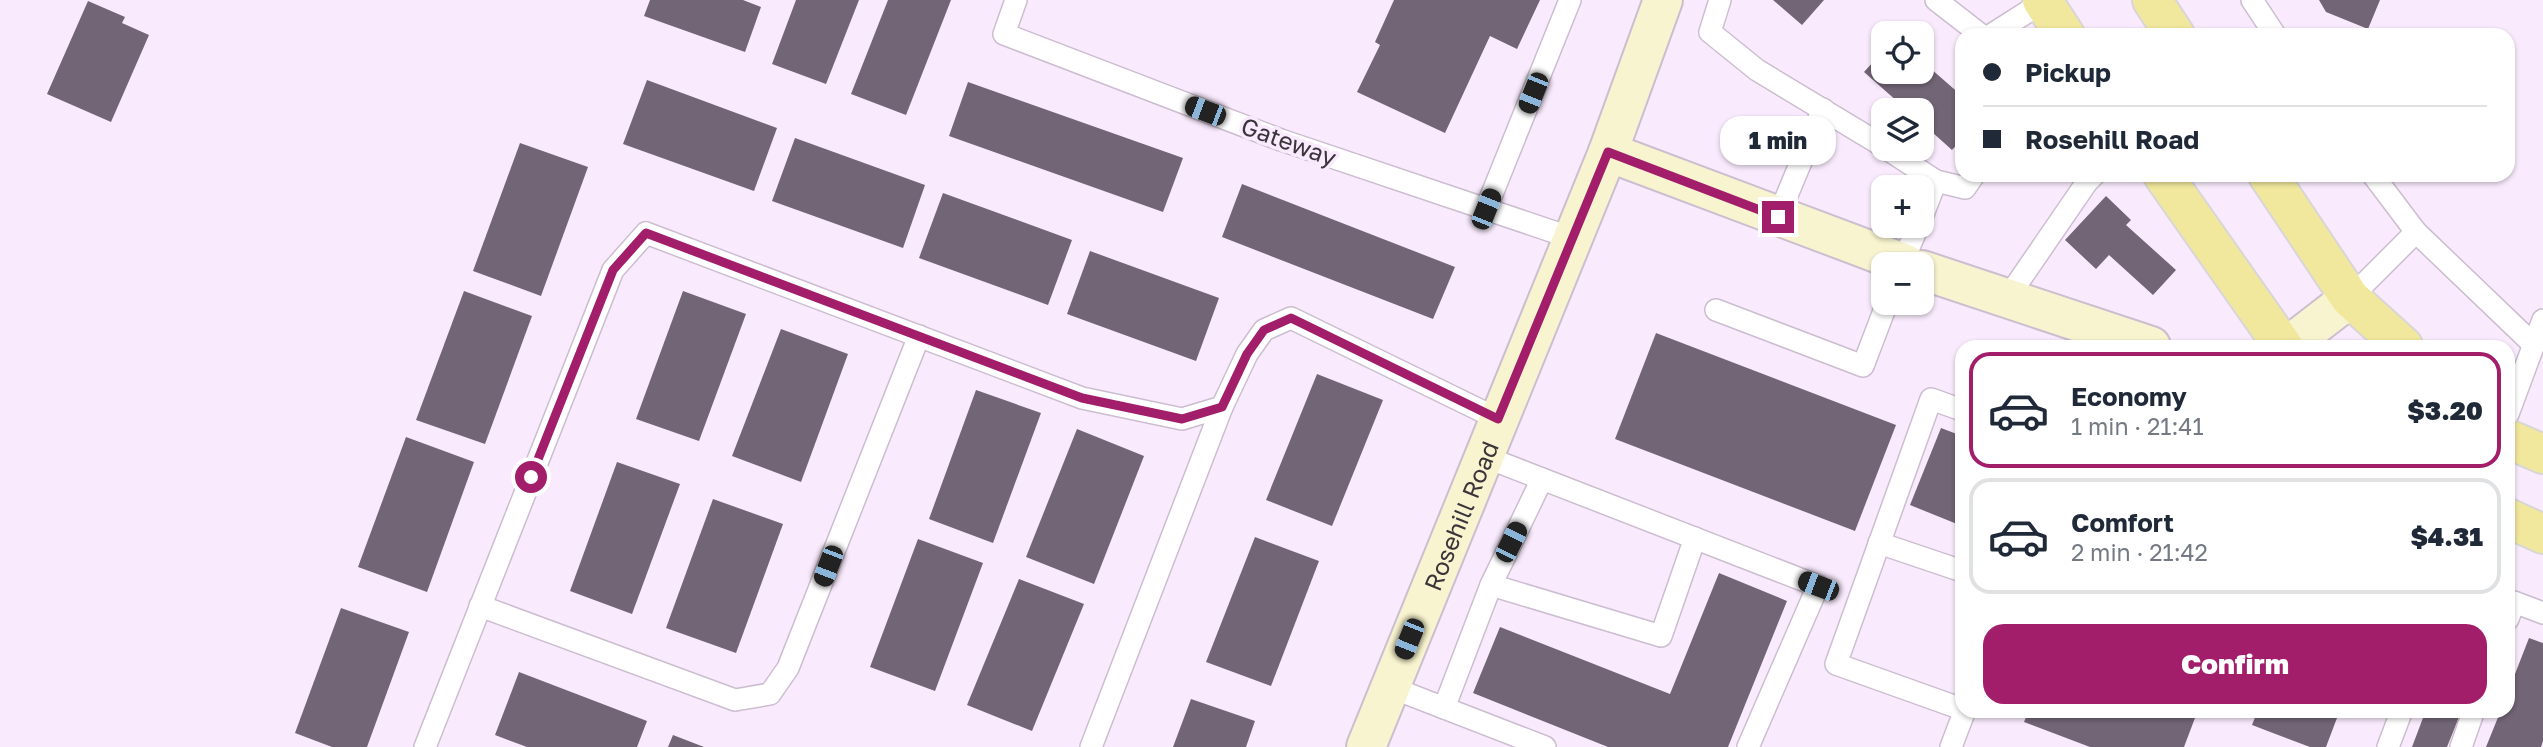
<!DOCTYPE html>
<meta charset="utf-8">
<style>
body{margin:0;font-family:"Golos Text",sans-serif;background:#f6f6f7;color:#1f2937;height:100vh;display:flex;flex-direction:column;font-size:26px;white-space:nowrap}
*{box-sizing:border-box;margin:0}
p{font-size:23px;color:#747a83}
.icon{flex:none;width:38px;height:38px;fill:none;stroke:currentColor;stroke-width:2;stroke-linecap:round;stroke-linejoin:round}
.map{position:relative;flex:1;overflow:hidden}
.panel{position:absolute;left:1955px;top:340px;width:560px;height:378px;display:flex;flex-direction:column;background:#fff;border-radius:21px;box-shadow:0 2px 5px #0004}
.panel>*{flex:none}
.hud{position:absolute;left:1955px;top:28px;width:560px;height:154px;border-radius:21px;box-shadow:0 2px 5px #0004;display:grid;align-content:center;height:154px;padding:0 28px;background:#fff}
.buttons{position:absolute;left:1871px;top:21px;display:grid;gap:14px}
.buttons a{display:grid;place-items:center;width:63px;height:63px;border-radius:14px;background:#fff;box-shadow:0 2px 5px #0004;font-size:35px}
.end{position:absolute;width:32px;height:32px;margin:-16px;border:9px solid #a21d6a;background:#fff;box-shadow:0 0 0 4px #fff}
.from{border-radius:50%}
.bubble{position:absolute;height:49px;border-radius:21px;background:#fff;box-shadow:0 2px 5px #0004;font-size:23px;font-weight:800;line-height:49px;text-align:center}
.car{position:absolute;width:21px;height:42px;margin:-21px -10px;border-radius:9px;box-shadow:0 0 5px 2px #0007;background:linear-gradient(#222 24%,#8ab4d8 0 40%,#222 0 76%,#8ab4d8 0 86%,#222 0)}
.hud b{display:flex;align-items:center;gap:24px;height:66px;font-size:26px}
.hud b+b{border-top:2px solid #e0e1e3}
.hud i{width:18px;height:18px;background:#1f2937}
ul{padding:12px 0 0;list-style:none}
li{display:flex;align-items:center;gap:21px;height:116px;margin:0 14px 10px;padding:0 14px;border:4px solid #e0e1e3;border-radius:21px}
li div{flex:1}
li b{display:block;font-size:26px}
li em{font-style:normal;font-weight:800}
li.active{border-color:#a21d6a}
li>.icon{width:63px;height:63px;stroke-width:1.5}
.action{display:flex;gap:14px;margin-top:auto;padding:14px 28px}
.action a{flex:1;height:80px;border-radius:21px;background:#a21d6a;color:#fff;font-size:28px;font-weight:800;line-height:80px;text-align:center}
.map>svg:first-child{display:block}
.building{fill:#726576}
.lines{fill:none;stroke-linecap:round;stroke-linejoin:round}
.lane-casing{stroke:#ccbed0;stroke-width:24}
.secondary-casing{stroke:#ccbed0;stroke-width:42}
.primary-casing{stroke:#d8d6d8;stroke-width:42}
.lane{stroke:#fff;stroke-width:21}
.secondary{stroke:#f8f4cf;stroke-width:38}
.primary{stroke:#f1e89e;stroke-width:38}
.route{stroke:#a21d6a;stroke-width:9}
.labels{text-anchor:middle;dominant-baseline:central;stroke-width:7;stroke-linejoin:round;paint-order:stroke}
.street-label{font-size:24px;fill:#3a343b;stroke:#f9ebfd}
</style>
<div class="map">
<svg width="2543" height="747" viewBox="0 0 2543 747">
<rect width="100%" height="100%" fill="#f9ebfd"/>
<g class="building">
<polygon points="650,0 743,0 761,7 745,52 644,16"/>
<polygon points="796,0 859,0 826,84 772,64"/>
<polygon points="888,0 951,0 906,115 851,94"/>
<polygon points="1394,0 1540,0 1517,49 1490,36 1445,133 1357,92 1380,45 1375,42"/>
<polygon points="1773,0 1824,0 1802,25"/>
<polygon points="2319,0 2380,0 2368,29 2326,12"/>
<polygon points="88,1 125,17 122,23 149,35 111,122 47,94"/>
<polygon points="1883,51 1883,72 1922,72 1922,61 1962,96 1962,139 1952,150 1922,123 1922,110 1907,110 1864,72"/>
<polygon points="647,80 777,128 754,191 623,144"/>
<polygon points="968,82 1183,158 1163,212 949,136"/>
<polygon points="795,138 925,185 903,248 772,201"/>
<polygon points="520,143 588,167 541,296 473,271"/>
<polygon points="1242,184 1455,267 1433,319 1222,237"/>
<polygon points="943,193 1072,240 1048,305 919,258"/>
<polygon points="2106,196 2131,220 2126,225 2176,270 2153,295 2109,255 2096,269 2065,240"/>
<polygon points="1090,251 1219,298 1196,361 1067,314"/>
<polygon points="464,291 532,316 485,444 416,420"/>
<polygon points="683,291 746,314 699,441 636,419"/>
<polygon points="781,329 848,354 801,482 732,456"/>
<polygon points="1656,333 1896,425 1855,531 1615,439"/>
<polygon points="1317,374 1383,400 1332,526 1266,500"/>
<polygon points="976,390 1041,413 993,543 929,519"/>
<polygon points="1941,428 1962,436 1962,526 1910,505"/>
<polygon points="1077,429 1144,456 1094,584 1026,557"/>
<polygon points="406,437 474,462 427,592 358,567"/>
<polygon points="617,462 680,484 632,614 570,591"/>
<polygon points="713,499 783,524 736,653 666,628"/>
<polygon points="1255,537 1319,561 1271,686 1206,662"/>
<polygon points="918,539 983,563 935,691 870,667"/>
<polygon points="1719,573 1787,601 1728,747 1608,747 1473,693 1500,627 1670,694"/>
<polygon points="1019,579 1084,604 1032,731 967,705"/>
<polygon points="341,608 409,632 367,747 332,747 295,733"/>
<polygon points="2529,638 2543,643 2543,741 2541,747 2486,747 2501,710 2508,710 2508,692"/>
<polygon points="519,672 647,721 637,747 527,747 495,735"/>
<polygon points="1191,699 1255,721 1246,747 1173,747"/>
<polygon points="2029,710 2198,710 2184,747 2090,747 2024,722"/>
<polygon points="2258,710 2340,710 2326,747 2310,747 2252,725"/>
<polygon points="2426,710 2462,710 2447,747 2412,747"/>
<polygon points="673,735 704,747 668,747"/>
</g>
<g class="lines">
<g class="lane-casing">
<g id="lane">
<polyline points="1016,0 1004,34 1281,140 1572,238"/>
<polyline points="1720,0 1710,32 1757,70 1883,146"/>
<polyline points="1936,0 1981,35"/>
<polyline points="2252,0 2275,35"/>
<polyline points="1991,35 2043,2"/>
<polyline points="1887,149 1936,181"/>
<polyline points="1486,209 1570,0"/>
<polyline points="1778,217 1823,109"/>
<polyline points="1922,217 1936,181 1965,188 1974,175"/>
<polyline points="2416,232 2534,345"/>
<polyline points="1902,264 1918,226"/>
<polyline points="2350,298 2416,232 2373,175"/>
<polyline points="2006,300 2087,182 2094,175"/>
<polyline points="1716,310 1863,366 1887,303"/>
<polyline points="1962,410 1931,399 1836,664 1962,709"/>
<polyline points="2508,414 2543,320"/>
<polyline points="1483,456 1818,586 1748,747"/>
<polyline points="1879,543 1962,571"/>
<polyline points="1491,585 1542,479"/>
<polyline points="480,606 735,700 770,694 788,668 919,336"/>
<polyline points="2508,619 2514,602 2543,613"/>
<polyline points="1390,687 1545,747"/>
<polyline points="1444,708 1491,585 1661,636 1695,538"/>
<polyline points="425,747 613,270 646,233 1082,398 1182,419 1222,407 1247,354 1264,330 1291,318 1498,419"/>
<polyline points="1091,747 1222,407"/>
<polyline points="1951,747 1965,710"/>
<polyline points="2388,747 2402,710"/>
<polyline points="2461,747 2474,710"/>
</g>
</g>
<g class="secondary-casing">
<g id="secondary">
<polyline points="1608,152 1663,0"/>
<polyline points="1922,270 2151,346"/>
<polyline points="2288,346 2350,298"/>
<path id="s1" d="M1366,747L1608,152L1906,264"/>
</g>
</g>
<g class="primary-casing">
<g id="primary">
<polyline points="2042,0 2065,35"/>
<polyline points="2152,0 2175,35"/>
<polyline points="2163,175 2283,346"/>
<polyline points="2268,175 2350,298 2403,346"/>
<polyline points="2508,439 2543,454"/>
<polyline points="2508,518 2543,534"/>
</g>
</g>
<use href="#lane" class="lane"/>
<use href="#secondary" class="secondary"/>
<use href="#primary" class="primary"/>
</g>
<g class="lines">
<polyline class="route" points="531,477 613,270 646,233 1082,398 1182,419 1222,407 1247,354 1264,330 1291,318 1498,419 1608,152 1778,217"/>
</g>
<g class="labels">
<g class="street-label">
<text transform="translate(1289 141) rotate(20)">Gateway</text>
<text stroke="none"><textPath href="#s1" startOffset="250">Rosehill Road</textPath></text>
</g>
</g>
</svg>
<div class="buttons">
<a><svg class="icon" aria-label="locate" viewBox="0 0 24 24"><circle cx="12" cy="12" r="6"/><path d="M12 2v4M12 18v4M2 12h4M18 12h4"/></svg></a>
<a><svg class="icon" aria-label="layers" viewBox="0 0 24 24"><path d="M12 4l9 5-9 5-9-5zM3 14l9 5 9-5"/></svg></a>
<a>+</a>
<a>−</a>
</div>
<i class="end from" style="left:531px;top:477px"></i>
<i class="end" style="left:1778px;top:217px"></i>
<div class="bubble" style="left:1720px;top:116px;width:116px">1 min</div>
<i class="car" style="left:1533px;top:93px;rotate:202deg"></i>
<i class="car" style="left:1205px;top:111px;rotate:291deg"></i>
<i class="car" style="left:1486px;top:209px;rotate:22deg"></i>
<i class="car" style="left:1511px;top:542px;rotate:26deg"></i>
<i class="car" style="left:828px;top:566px;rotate:201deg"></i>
<i class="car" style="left:1818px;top:586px;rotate:291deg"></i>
<i class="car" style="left:1409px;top:639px;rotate:202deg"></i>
<div class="hud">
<b><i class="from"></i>Pickup</b>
<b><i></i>Rosehill Road</b>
</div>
<section class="panel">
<ul>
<li class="active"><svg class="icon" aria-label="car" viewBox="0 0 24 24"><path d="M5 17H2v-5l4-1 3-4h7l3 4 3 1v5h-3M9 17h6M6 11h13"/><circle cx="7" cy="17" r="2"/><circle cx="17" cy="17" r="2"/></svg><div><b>Economy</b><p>1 min · 21:41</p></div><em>$3.20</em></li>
<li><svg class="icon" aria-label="car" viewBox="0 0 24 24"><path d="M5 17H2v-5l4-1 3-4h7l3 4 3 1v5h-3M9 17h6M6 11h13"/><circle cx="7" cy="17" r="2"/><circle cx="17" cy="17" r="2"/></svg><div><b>Comfort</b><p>2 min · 21:42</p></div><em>$4.31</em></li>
</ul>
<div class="action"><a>Confirm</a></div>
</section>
</div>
